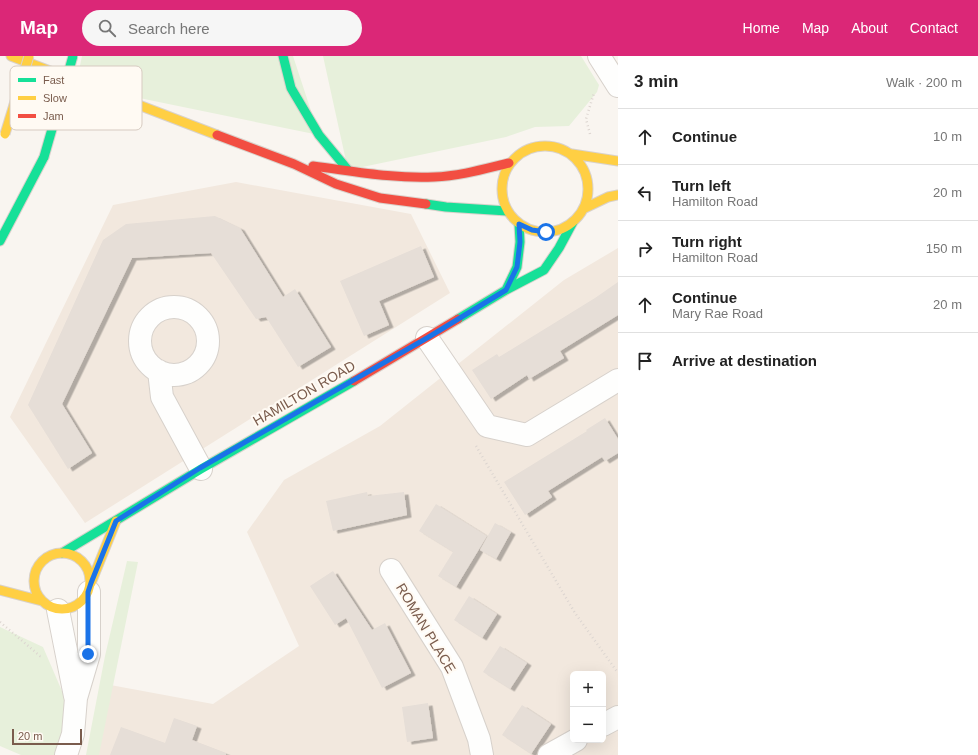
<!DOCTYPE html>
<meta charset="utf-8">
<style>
:root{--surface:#fff;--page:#f6f6f6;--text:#222;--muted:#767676;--line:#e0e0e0;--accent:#db2777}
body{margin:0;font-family:Arial,sans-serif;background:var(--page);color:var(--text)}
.controls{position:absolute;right:12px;bottom:12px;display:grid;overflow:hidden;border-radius:6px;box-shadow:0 4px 16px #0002}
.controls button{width:36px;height:36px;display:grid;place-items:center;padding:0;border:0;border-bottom:1px solid var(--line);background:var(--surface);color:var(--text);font:20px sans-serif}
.scale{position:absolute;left:12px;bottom:10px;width:70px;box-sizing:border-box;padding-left:4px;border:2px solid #7a5c4d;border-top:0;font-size:11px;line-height:14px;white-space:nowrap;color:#7a5c4d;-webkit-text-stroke:3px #fffaf3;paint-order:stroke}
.stop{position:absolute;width:12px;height:12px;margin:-9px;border:3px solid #1a73e8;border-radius:50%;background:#fff}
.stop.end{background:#1a73e8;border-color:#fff;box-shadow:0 1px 4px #0008}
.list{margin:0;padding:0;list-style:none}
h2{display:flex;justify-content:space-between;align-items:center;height:52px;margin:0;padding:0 16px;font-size:17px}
h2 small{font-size:13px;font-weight:400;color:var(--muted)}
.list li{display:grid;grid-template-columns:26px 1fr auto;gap:12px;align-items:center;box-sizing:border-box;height:56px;padding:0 16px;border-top:1px solid var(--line)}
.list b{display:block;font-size:15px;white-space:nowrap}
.list p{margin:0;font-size:13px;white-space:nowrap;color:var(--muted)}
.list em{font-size:13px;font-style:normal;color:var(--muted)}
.icon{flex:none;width:22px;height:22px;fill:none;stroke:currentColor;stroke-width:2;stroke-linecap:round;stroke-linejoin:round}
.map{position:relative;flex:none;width:618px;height:699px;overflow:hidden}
header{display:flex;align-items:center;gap:24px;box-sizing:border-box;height:56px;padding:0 20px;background:var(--accent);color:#fff}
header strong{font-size:19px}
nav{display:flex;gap:22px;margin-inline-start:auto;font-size:14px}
.search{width:280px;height:36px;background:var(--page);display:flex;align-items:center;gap:10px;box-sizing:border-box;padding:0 14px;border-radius:22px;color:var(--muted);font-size:15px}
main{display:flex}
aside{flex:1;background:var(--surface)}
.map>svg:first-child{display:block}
</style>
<header>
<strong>Map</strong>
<div class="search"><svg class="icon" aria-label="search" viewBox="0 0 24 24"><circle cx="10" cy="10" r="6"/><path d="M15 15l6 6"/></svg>Search here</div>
<nav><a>Home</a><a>Map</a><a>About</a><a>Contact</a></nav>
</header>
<main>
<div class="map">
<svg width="618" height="699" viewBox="0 0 618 699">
<defs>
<filter id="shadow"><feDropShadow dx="4.5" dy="2.5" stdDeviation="0" flood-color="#0004"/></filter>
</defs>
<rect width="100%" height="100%" fill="#f9f5f0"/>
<!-- residential -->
<path fill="#f2e8de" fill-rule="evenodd" d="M236,126L411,158L450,237L85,467L10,361L113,149Z
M618,192V699H87L105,628L213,648L299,590L247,476L284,424L380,370L564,224ZM573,618H603V684H573Z"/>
<!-- green -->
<path fill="#e7f0db" d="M82,0H293L319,79L76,29Z
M323,0H581L599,29L597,36L569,70L535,71L506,81L348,114Z
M127,505L138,506L99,699H86L105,600Z
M0,571L43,591L68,649L56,699H21L0,690Z"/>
<!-- building -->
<path fill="#e6ded7" filter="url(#shadow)" d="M215,160L240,172L283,241L295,233L331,291L298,311L266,261L256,263L211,197L132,202L62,348L92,397L68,413L28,349L103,184L126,168Z
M421,190L434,221L379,245L389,269L364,280L340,225Z
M618,226V259L560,295L564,302L529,323L527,319L491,343L472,314L497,298L499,301L595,242Z
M605,362L618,383V397L605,405L602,401L548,435L552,441L525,459L504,426L587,375L586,374Z
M367,436L368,440L404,436L407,459L333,475L326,445Z
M436,448L487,480L456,531L438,520L453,496L419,475Z
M495,467L511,476L496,503L480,494Z
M333,515L372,574L385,567L411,617L382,632L346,562L335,569L310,530Z
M469,540L497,558L482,582L454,564Z
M500,590L527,607L510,633L483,616Z
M428,647L433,682L407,686L402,651Z
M522,649L551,668L531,698L502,679Z
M174,662L197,670L192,684L226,697V699H110L121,671L165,687Z"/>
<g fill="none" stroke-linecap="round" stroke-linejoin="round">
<defs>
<path id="street" d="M599,0L618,30
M140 285a34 34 0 1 1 68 0a34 34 0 1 1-68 0Z
M427,282L487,370L527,379L618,324
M159,315L162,341L201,413
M391,514L452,611L479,683L482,699
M58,554L75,640
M603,669L618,661
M66,699L73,678L76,642L89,598V536
M549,699L576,684"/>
<path id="fast" d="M283,0L291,32L319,79L348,114
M426,148L446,151L507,155
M0,185L44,101
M506,234L517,211L520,186L519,168
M458,263L506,234L544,214L559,192L573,166
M62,497L201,413L354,325"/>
<path id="slow" d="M11,0L217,79
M502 133a43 43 0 1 1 86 0a43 43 0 1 1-86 0Z
M572,98L618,105
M583,153L608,141L618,139
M34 525a28 28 0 1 1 56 0a28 28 0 1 1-56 0Z
M91,527L116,465
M0,534L42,545"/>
<path id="jam" d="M217,79L294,108L336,128L380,142L426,148
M313,110C353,115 394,123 434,121C460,120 484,113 509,107
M354,325L458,263"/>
</defs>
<!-- street casing -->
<use href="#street" stroke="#d7d1cb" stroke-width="24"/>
<!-- fast casing -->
<use href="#fast" stroke="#d9d2cb" stroke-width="11"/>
<!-- slow casing -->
<use href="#slow" stroke="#d9d2cb" stroke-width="11"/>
<!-- jam casing -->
<use href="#jam" stroke="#d9d2cb" stroke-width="11"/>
<!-- path -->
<path stroke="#dcd5d0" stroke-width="2.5" stroke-dasharray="1 3" stroke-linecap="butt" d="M590,78L586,63L594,37
M476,390L575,557L618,617
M0,566L40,600H43"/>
<!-- street -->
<use href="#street" stroke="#fefefd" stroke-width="22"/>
<!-- fast -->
<use href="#fast" stroke="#16e098" stroke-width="9"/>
<!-- slow -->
<use href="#slow" stroke="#ffcf43" stroke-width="9"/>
<!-- jam -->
<use href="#jam" stroke="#f24e42" stroke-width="9"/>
<defs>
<path id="fast-bridge" d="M44,101L73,0"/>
<path id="slow-bridge" d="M5,78L29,0"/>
</defs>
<!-- fast-bridge casing -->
<use href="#fast-bridge" stroke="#dad1cc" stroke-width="11" stroke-linecap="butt"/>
<!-- slow-bridge casing -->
<use href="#slow-bridge" stroke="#dad1cc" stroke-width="11" stroke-linecap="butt"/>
<!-- fast-bridge -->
<use href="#fast-bridge" stroke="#16e098" stroke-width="9"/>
<!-- slow-bridge -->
<use href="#slow-bridge" stroke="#ffcf43" stroke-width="9"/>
</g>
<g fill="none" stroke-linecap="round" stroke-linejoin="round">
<!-- route -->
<path stroke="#1a73e8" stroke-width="5" d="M88,598V536L91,527L116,465L200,412L427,282L506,234L517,211L520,186L519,168L532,174L546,176"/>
</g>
<g text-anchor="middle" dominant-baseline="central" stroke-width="4" stroke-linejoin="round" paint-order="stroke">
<!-- street labels -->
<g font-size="14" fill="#7a5c4d" stroke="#fffaf3">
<text transform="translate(304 337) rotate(-30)">HAMILTON ROAD</text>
<text transform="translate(426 572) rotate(59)">ROMAN PLACE</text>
</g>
</g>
<!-- legend -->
<rect x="10" y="10" width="132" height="64" rx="6" fill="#fffaf3" stroke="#d7cbc1" stroke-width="1"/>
<rect x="18" y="22" width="18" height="4" fill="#16e098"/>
<rect x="18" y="40" width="18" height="4" fill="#ffcf43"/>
<rect x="18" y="58" width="18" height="4" fill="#f24e42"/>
<g font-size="11" fill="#7a5c4d">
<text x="43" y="28">Fast</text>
<text x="43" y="46">Slow</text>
<text x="43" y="64">Jam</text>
</g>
</svg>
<div class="controls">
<button>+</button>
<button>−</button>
</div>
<div class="scale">20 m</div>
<div class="stop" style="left:546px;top:176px"></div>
<div class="stop end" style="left:88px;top:598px"></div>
</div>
<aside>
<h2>3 min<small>Walk · 200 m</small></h2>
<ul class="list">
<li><svg class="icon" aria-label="ahead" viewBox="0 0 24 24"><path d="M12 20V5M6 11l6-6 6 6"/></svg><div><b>Continue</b></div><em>10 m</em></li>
<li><svg class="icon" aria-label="left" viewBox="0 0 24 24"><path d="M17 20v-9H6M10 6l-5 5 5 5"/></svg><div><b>Turn left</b><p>Hamilton Road</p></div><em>20 m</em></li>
<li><svg class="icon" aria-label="right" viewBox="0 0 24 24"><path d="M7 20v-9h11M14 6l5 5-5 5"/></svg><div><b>Turn right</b><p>Hamilton Road</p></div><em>150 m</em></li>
<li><svg class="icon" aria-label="ahead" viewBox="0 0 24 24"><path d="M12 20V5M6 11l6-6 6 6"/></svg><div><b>Continue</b><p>Mary Rae Road</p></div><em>20 m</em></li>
<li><svg class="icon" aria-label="arrive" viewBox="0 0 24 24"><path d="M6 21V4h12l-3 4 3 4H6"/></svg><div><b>Arrive at destination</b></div></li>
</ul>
</aside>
</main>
